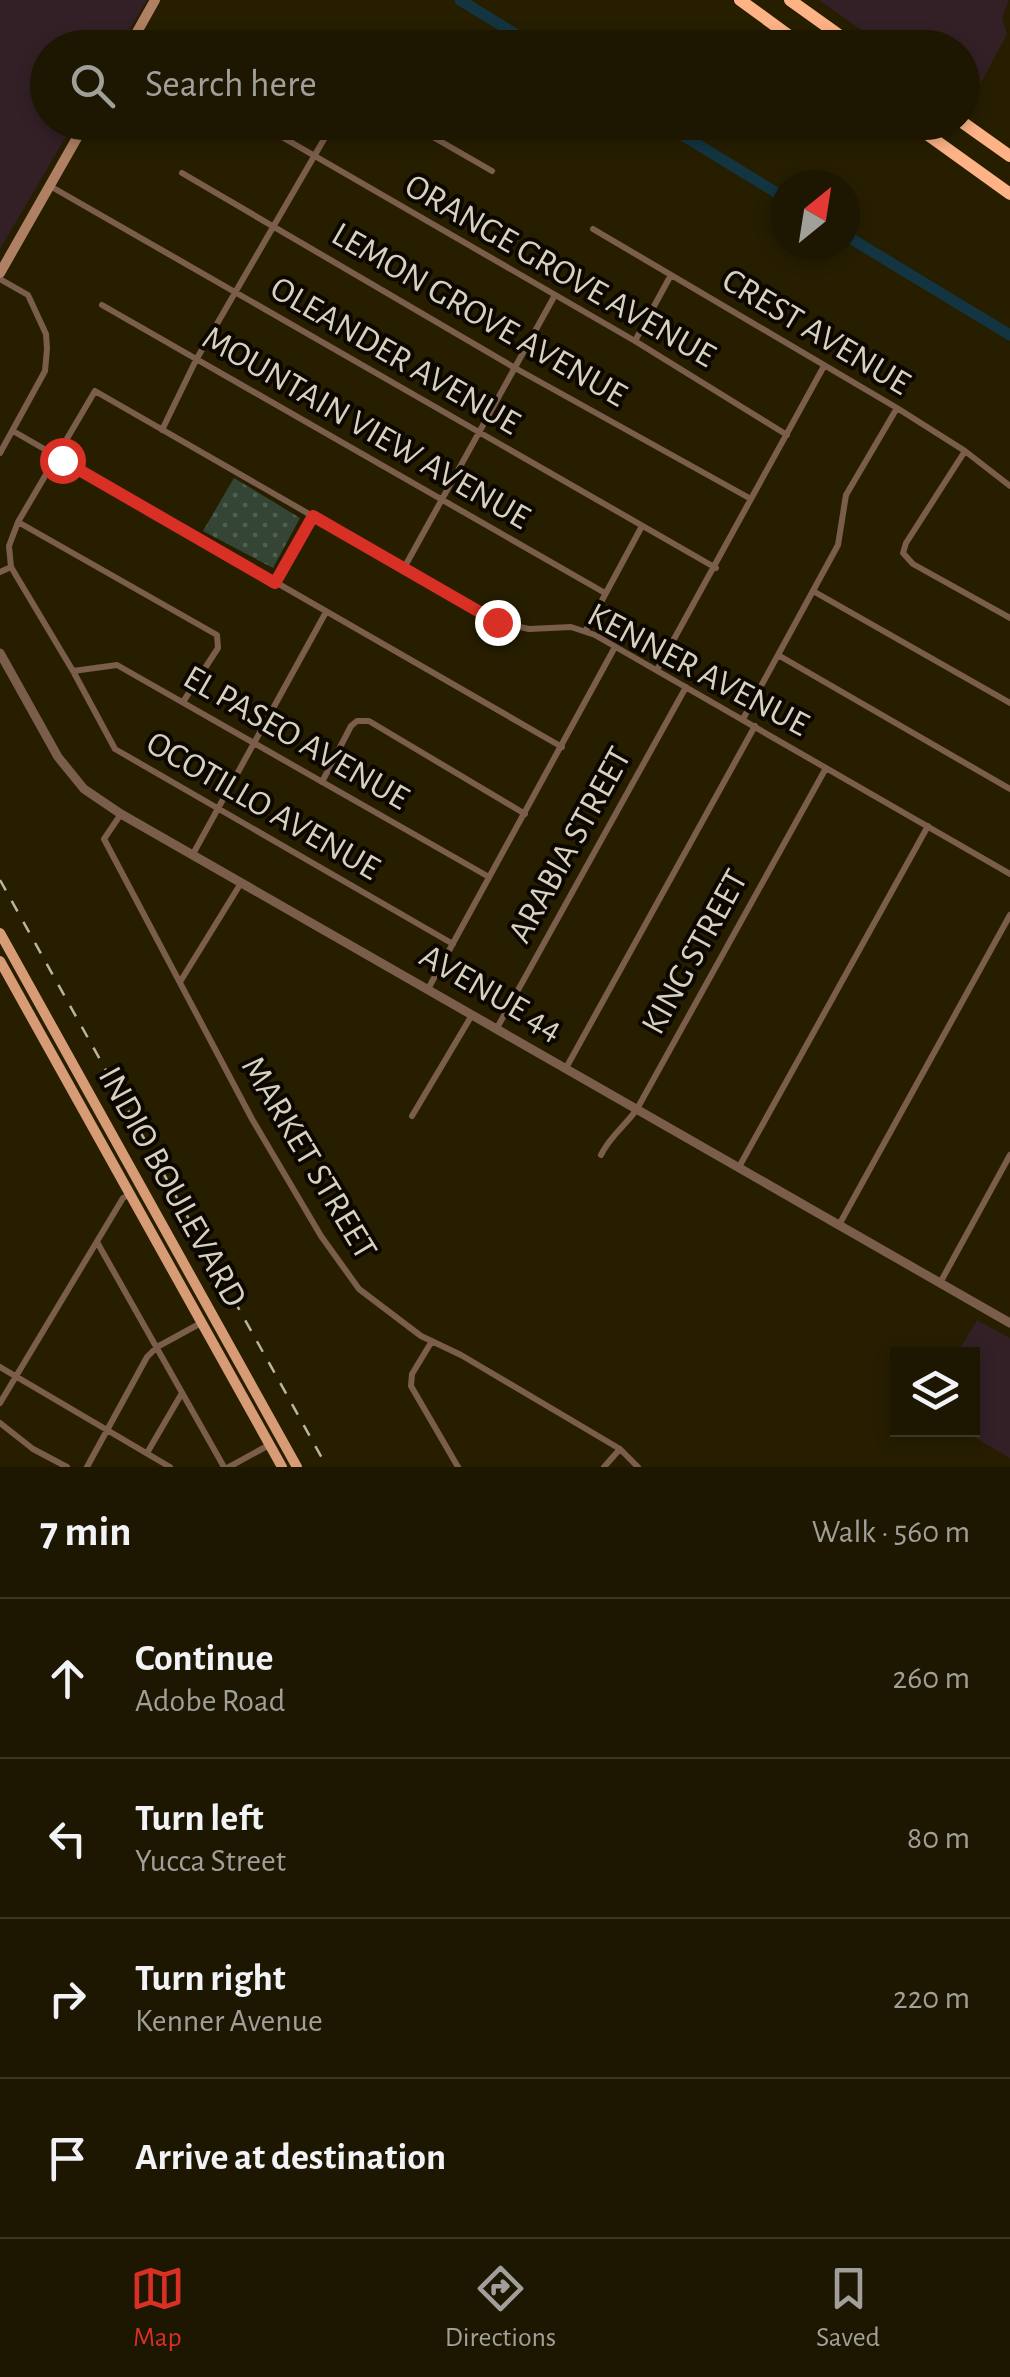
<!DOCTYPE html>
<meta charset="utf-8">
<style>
:root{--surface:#1d1600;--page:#2a230f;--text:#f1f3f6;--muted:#a09f99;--line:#3b3522;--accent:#d93025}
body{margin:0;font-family:"Alegreya Sans",sans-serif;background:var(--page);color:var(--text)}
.controls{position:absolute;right:30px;bottom:30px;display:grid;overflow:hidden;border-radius:0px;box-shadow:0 5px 15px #0003}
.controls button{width:90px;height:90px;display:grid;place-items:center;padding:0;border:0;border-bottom:2px solid var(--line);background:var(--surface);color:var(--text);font:50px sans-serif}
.compass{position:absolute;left:770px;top:170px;width:90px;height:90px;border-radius:50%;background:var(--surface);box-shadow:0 5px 15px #0003;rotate:30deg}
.stop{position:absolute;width:30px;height:30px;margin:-22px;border:8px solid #d93025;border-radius:50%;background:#fff}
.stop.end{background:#d93025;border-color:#fff;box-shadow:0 2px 10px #0008}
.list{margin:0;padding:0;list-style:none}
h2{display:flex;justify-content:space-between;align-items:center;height:130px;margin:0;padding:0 40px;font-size:42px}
h2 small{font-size:32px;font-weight:400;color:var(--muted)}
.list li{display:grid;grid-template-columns:65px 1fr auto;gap:30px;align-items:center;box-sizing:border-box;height:160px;padding:0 40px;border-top:2px solid var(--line)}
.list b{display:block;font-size:38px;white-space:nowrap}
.list p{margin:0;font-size:32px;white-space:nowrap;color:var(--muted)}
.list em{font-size:32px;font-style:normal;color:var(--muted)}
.icon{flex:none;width:55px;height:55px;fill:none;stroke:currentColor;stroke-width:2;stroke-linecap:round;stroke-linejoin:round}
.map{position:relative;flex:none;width:1010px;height:1467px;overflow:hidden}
.search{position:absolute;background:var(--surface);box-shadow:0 5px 15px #0003;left:30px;right:30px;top:30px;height:110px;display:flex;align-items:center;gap:25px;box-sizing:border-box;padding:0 35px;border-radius:55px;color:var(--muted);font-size:38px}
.sheet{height:770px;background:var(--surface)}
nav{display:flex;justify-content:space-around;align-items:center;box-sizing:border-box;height:140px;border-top:2px solid var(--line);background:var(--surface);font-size:28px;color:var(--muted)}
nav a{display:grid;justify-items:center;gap:5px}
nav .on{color:var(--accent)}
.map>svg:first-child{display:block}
</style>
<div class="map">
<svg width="1010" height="1467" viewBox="0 0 1010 1467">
<defs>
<pattern id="grass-dots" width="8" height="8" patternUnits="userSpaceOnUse" patternTransform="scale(2.5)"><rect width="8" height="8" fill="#344536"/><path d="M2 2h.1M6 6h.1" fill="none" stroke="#515f51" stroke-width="1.8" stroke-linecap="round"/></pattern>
</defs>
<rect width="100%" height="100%" fill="#271e00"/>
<!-- commercial -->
<path fill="#322026" d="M0,0H147L119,47L48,48V122L74,123L0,249Z
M819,0H1009L1002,18L1007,34L968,107L963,103L962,48L885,47Z
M977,1320L1010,1338V1458L962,1430H972V1354H957Z"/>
<!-- grass -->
<path fill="url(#grass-dots)" d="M234,478L300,518L273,568L203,531Z"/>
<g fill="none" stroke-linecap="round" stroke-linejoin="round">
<!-- river -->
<path stroke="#133541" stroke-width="11" d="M460,0L538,48
M661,122L785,198
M845,235L1010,335"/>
<!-- minor -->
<path stroke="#7a5d4b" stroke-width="6" d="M259,37L277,48
M256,122L635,341L787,435
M407,122L492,171
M182,173L515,368L751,499
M50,186L716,568
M593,229L897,408L965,451L1010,486
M0,279L28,295L46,334L47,349L45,371L0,453
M102,305L605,593
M635,341L671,275
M162,430L196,360L334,122
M13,431L562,747
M965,451L906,543L903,553L913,564L1010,618
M18,522L217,635L218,648L183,702
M404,568L555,295
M0,572L11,567
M275,583L313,516
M813,591L1010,703
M586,630L642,526
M778,655L1010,789
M657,670L824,366
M73,671L117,665L489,877
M743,719L838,545L846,495L897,408
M322,782L351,726L357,721H369L525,814
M121,814L104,839L252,1119L321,1236L359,1289L421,1336L461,1355L620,1449L638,1467
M193,854L326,612
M453,944L115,749L73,671L11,567L9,546L18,522L95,391L497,622L529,629L571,627L595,635L1010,874
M180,982L241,883
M428,989L615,647
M497,1028L686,687
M566,1068L755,726
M412,1116L472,1015
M601,1155C609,1137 626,1125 637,1109L826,768
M739,1167L928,826
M839,1225L1010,915
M97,1242L224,1467
M940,1283L1010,1155
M432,1341L412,1374L411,1386L458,1467
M0,1367L170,1467
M0,1403L123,1198L130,1194
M0,1423L33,1449L67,1467
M147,1453L182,1393
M87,1467L147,1357L157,1347L201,1323
M229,1467L269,1445
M604,1467L620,1449"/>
<!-- tertiary -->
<path stroke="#7a5d4b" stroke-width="9" d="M0,653L58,757L84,789L121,814L1010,1323"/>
<!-- secondary -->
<path stroke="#af8063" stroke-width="10" d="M128,48L155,0
M0,273L86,122"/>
<!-- primary -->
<path stroke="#d79b76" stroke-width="10" d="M0,933L297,1467
M0,961L282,1467"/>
<!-- motorway -->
<path stroke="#fdb386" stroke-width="12" d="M740,0L806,48
M790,0L857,48
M910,122L1010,194
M962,122L1010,156"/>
<!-- rail -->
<path stroke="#bab4a0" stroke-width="2.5" stroke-dasharray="12 12" stroke-linecap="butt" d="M0,880L327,1467"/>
</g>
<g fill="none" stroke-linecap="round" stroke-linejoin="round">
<!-- route -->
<path stroke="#d93025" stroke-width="12" d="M62,460L275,583L313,516L497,622"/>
</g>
<g text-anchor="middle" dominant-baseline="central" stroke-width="8" stroke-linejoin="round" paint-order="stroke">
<!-- street labels -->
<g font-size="35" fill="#d7d2c0" stroke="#0c0801">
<text transform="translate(560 271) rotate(30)">ORANGE GROVE AVENUE</text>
<text transform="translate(479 315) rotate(30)">LEMON GROVE AVENUE</text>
<text transform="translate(816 332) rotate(31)">CREST AVENUE</text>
<text transform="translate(395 356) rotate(30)">OLEANDER AVENUE</text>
<text transform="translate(366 428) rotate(30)">MOUNTAIN VIEW AVENUE</text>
<text transform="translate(698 670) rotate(28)">KENNER AVENUE</text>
<text transform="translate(296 738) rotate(30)">EL PASEO AVENUE</text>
<text transform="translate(263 806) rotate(30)">OCOTILLO AVENUE</text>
<text transform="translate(570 845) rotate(-61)">ARABIA STREET</text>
<text transform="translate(695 952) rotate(-61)">KING STREET</text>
<text transform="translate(491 993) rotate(30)">AVENUE 44</text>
<text transform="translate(309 1158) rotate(59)">MARKET STREET</text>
<text transform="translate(172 1187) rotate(61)">INDIO BOULEVARD</text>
</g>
</g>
</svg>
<div class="controls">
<button><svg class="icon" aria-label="layers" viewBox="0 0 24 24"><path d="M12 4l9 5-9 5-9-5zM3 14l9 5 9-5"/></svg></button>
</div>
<svg class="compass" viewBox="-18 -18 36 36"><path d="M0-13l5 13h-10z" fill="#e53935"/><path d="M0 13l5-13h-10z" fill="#a09f99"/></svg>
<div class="stop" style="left:62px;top:460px"></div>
<div class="stop end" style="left:497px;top:622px"></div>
<div class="search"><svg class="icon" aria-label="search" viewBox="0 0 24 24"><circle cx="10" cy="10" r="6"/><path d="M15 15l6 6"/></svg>Search here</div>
</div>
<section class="sheet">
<h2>7 min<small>Walk · 560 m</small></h2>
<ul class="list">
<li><svg class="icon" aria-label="ahead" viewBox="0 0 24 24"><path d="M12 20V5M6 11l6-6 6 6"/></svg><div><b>Continue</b><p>Adobe Road</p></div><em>260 m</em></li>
<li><svg class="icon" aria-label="left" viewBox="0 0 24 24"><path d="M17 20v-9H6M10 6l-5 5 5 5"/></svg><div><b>Turn left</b><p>Yucca Street</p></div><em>80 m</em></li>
<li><svg class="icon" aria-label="right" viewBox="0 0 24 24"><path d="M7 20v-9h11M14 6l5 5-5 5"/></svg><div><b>Turn right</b><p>Kenner Avenue</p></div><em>220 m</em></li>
<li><svg class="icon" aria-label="arrive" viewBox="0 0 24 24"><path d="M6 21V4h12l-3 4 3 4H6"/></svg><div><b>Arrive at destination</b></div></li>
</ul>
</section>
<nav>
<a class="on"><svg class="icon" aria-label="map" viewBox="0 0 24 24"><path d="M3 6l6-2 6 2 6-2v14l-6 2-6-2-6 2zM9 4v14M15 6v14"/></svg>Map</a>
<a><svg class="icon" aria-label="directions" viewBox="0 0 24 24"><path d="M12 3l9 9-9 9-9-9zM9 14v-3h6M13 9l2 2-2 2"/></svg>Directions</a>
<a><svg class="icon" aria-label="saved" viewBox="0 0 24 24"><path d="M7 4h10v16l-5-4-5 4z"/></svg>Saved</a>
</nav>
